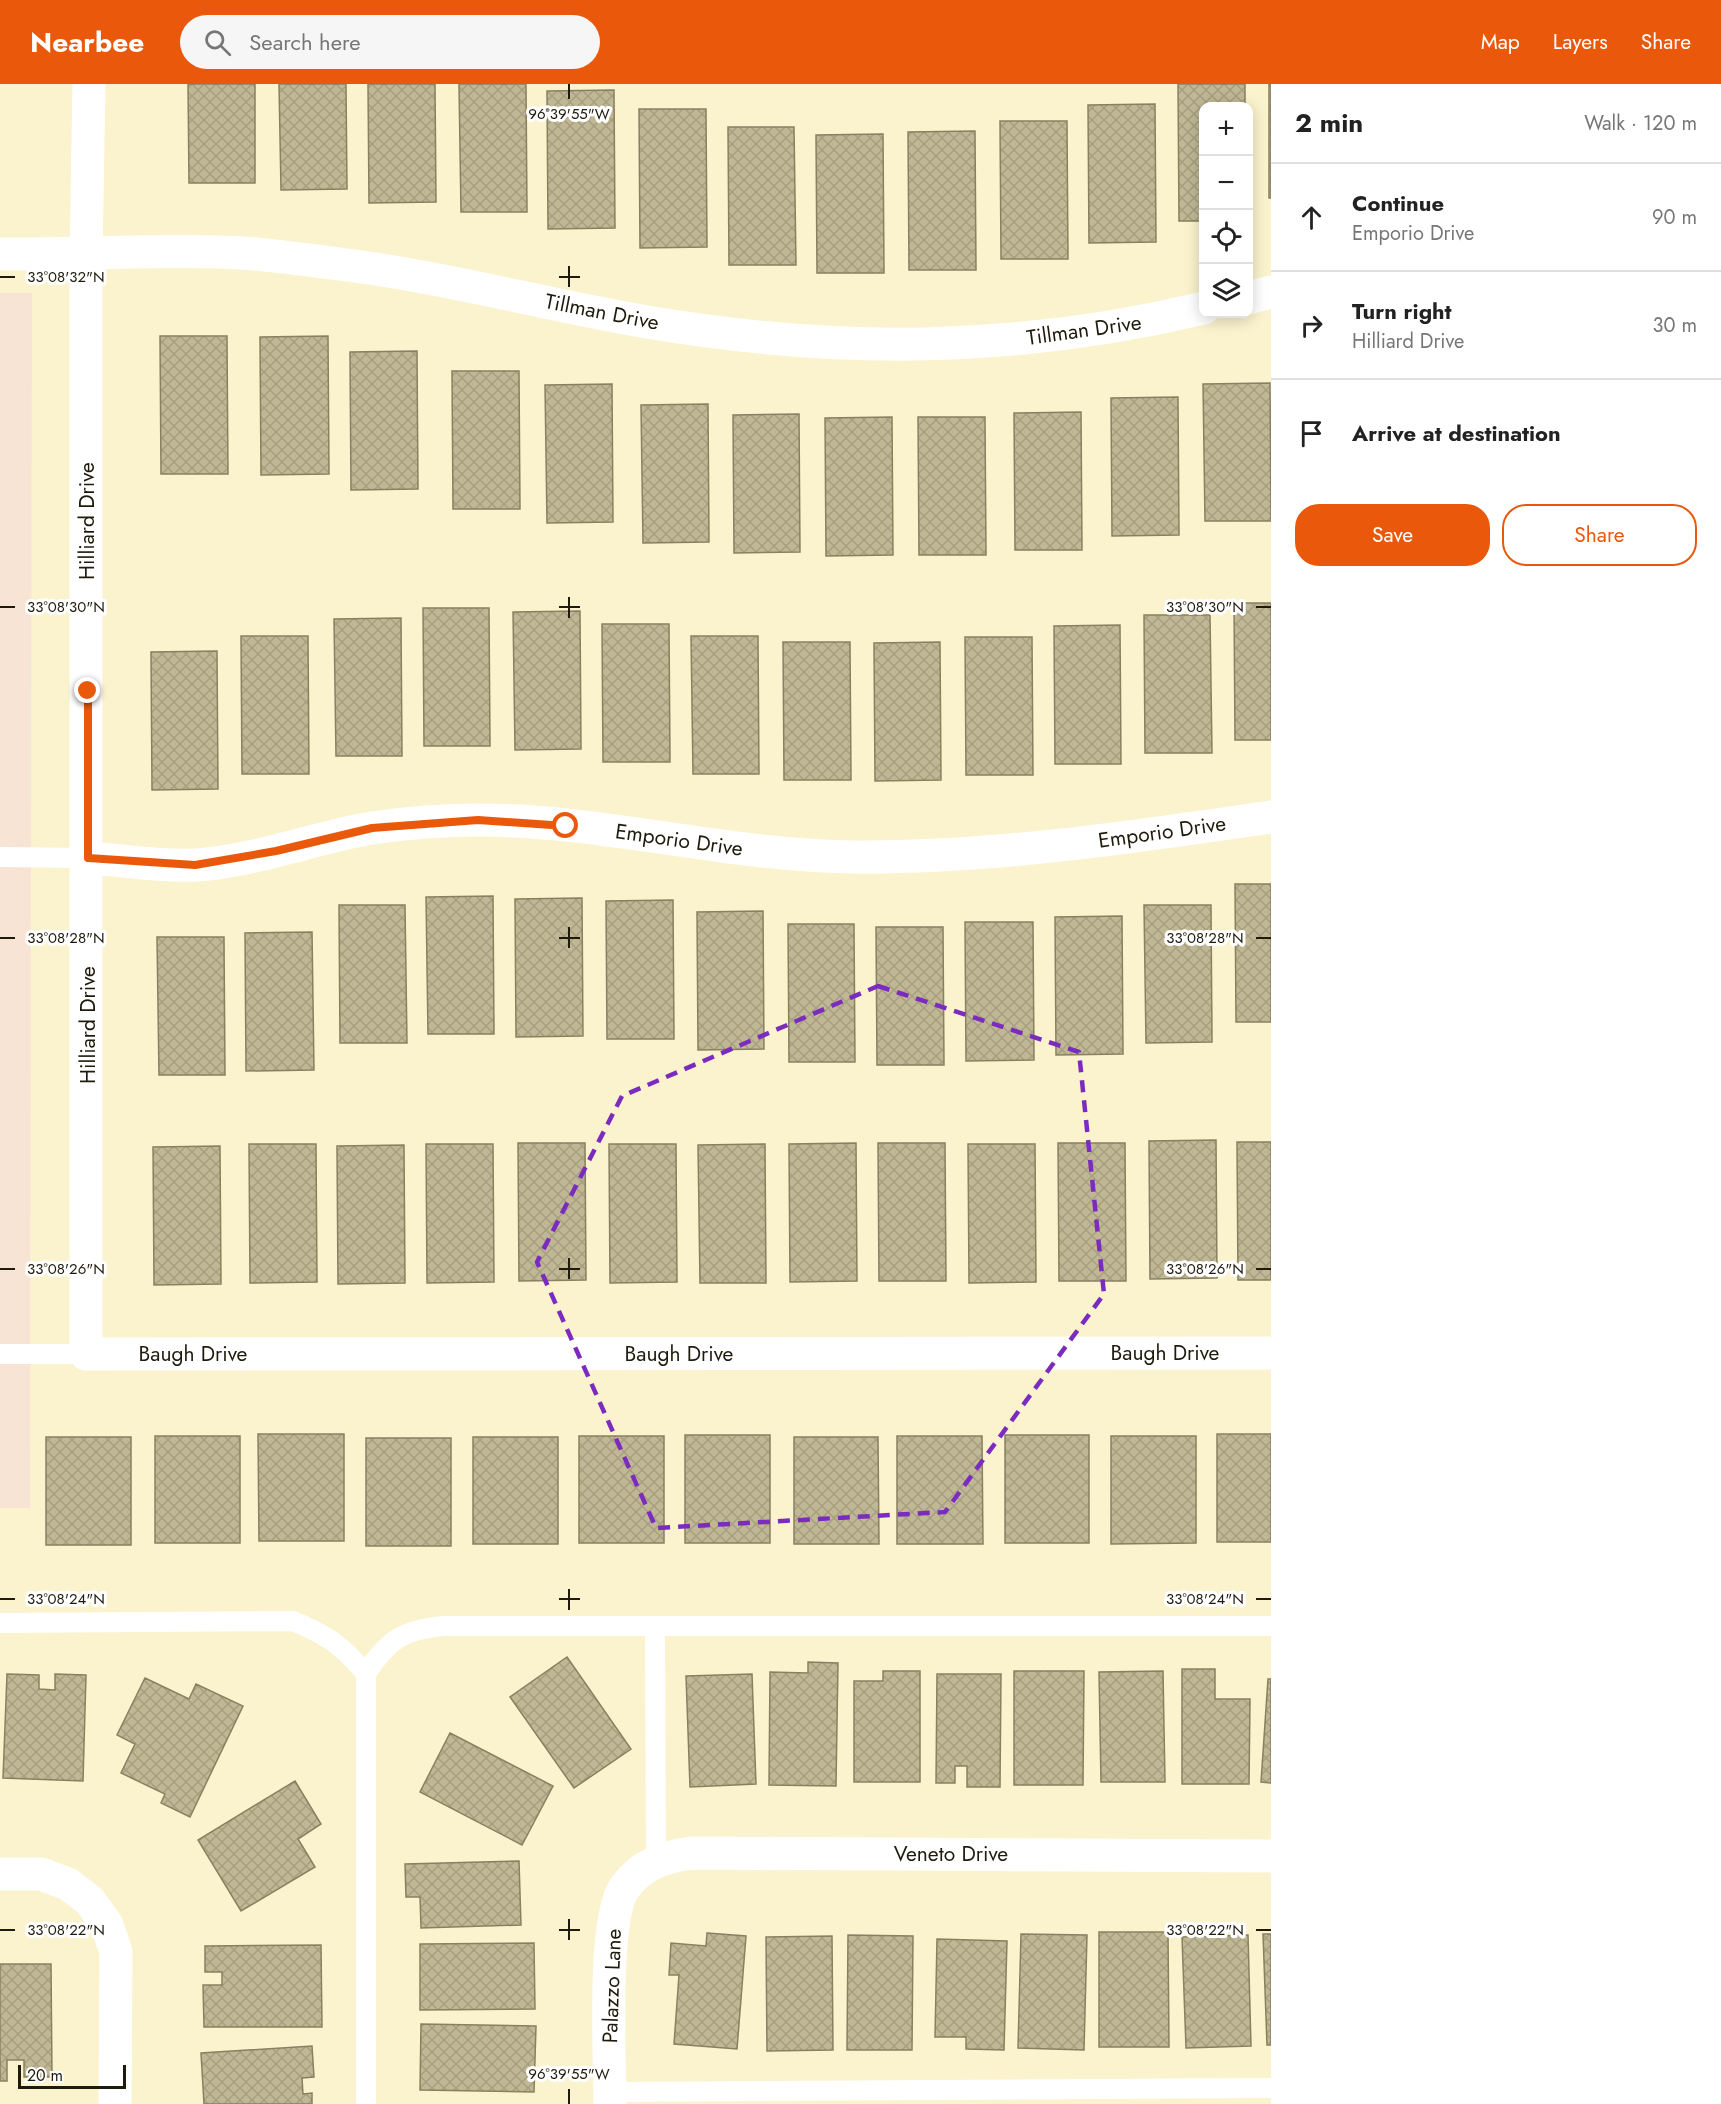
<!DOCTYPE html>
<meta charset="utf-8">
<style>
:root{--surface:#fff;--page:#f6f6f6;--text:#222;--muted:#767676;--line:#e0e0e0;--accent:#ea580c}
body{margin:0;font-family:Jost,sans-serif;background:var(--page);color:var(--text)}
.controls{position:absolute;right:18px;top:18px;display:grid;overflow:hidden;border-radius:12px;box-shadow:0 3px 15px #0003}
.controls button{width:54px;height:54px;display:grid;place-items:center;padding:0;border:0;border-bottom:2px solid var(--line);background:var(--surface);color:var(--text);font:30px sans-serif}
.scale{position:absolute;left:18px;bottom:15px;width:108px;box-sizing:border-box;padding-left:6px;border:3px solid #1e1b0d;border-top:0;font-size:16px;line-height:21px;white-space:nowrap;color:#1e1b0d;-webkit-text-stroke:4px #fff;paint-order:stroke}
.stop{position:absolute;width:18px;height:18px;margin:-14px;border:4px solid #ea580c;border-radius:50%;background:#fff}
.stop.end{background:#ea580c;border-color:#fff;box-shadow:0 2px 6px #0008}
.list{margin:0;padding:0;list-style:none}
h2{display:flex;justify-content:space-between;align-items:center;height:78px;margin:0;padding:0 24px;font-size:26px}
h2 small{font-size:20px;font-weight:400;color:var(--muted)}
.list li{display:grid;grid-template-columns:39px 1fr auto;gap:18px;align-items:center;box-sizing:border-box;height:108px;padding:0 24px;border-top:2px solid var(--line)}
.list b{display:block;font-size:22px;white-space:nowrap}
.list p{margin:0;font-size:20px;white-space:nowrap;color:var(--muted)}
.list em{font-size:20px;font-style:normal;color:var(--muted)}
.actions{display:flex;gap:12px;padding:18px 24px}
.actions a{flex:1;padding:14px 0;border:2px solid var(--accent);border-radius:24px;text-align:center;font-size:21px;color:var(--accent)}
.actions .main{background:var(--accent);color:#fff}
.icon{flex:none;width:33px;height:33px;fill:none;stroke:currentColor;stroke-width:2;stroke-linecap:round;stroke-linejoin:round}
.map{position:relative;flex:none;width:1271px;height:2020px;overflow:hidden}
header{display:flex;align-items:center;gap:36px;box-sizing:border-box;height:84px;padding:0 30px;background:var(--accent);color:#fff}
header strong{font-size:28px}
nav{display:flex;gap:33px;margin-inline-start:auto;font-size:21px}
.search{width:420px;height:54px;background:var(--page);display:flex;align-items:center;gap:15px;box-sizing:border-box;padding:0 21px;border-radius:33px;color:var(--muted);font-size:22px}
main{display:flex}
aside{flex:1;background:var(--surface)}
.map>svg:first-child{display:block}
</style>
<header>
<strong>Nearbee</strong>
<div class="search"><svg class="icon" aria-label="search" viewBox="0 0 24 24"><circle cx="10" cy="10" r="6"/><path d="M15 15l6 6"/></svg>Search here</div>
<nav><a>Map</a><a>Layers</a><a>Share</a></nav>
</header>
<main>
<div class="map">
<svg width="1271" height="2020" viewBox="0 0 1271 2020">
<defs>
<pattern id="building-cross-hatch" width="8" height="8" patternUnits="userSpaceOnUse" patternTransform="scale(1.5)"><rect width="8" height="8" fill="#c0b895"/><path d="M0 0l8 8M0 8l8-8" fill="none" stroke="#a59e7f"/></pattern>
</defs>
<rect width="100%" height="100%" fill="#fbf3ce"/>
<!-- education -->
<path fill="#f8e4d4" d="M0,209H32L30,1424H0Z"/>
<!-- building -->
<path fill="url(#building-cross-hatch)" stroke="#88805f" stroke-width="1.5" d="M188,0H255V99H189Z
M279,0H346L347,105L281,106Z
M368,0H435L436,118L369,119Z
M459,0H526L527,128H461Z
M1178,0H1245V22H1204V137H1179Z
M1269,0H1271V114H1269Z
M614,6L615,144L548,145L547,7Z
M1155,20L1156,158L1089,159L1088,21Z
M639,25H706L707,163L640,164Z
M1000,37H1067L1068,175H1001Z
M728,43H794L796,181H729Z
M975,47L976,186H909L908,48Z
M883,50L884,189H817L816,51Z
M160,252H227L228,390H161Z
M328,252L329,390L261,391L260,253Z
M417,267L418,405L351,406L350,268Z
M452,287H519L520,425H453Z
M1270,299L1271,437H1205L1203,300Z
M612,300L613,438L547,439L545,301Z
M1178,313L1179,451L1112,452L1111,314Z
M708,320L709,458L643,459L641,321Z
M1081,328L1082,466H1015L1014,329Z
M799,330L800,468L734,469L733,331Z
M892,333L893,471L826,472L825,334Z
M918,333H985L986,471H919Z
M1234,519H1271V656H1235Z
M423,524H489L490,662H424Z
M580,527L581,665L515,666L513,528Z
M1144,531H1210L1212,669H1145Z
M401,534L402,672H336L334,535Z
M602,540H669L670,678H603Z
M1120,541L1121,680H1055L1054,542Z
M241,552H308L309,690H242Z
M691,552H758L759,690H693Z
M965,553H1032L1033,691H966Z
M783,558H850L851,696H784Z
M940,558L941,696L875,697L874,559Z
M217,567L218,705L152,706L151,568Z
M1235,800H1271V938H1236Z
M493,812L494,950H428L426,813Z
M582,814L583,952L516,953L515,815Z
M673,816L674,955H607L606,817Z
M339,821H405L407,959H340Z
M1144,821H1211L1212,958L1146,959Z
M763,827L764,965L698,966L697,828Z
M1122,832L1123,970L1056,971L1055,833Z
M965,838H1033L1034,976L966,977Z
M788,840H854L855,978H789Z
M876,843H943L944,981H877Z
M312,848L314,986L246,987L245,849Z
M157,853H224L225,991H159Z
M1216,1056L1217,1194L1150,1195L1149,1057Z
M1237,1058H1271V1196H1238Z
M518,1059H585L586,1196L519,1197Z
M856,1059L857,1197L790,1198L789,1060Z
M878,1059H945L946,1197H879Z
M1058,1059H1125L1126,1197H1059Z
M249,1060H316L317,1198L250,1199Z
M426,1060H493L494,1198L427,1199Z
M609,1060H676L677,1198L610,1199Z
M765,1060L766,1199H700L698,1061Z
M968,1060H1035L1036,1198L969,1199Z
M404,1061L405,1199L338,1200L337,1062Z
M220,1062L221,1200L154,1201L153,1063Z
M258,1350H344V1457H259Z
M1217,1350H1271V1458H1217Z
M685,1351H770V1459H685Z
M1005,1351H1089V1459H1005Z
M155,1352H240V1459H155Z
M579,1352H664V1459H579Z
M897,1352H982L983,1460H897Z
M1111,1352H1196V1459L1111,1460Z
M46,1353H131V1461H46Z
M473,1353H558V1460H473Z
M794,1353H878L879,1460H794Z
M366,1354H451V1462H366Z
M567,1573L631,1665L574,1704L510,1613Z
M808,1578L838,1579L836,1702L769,1701L770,1588L808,1589Z
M1182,1585H1215V1615H1250L1249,1700H1182Z
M883,1587H920V1698H854V1597H883Z
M1014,1587H1084L1083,1701H1014Z
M1163,1587L1165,1698H1101L1099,1588Z
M7,1590L39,1591V1605L55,1606V1590L86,1591L83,1697L3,1694Z
M752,1590L756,1700L690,1703L686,1592Z
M937,1590H1001L1000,1703H967V1682H955V1699H936Z
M145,1594L189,1615L196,1600L243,1622L190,1733L161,1719L165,1710L121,1689L135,1660L117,1651Z
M1268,1595H1271V1699L1261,1698Z
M450,1649L553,1702L522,1761L420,1708Z
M295,1697L321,1740L298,1755L315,1783L241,1827L198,1756Z
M519,1777L521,1841L421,1844L420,1813H406L405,1780Z
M1099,1848H1168L1169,1963H1099Z
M707,1849L746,1852L737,1965L674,1960L679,1891H669L671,1859L706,1862Z
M1021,1850L1087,1851L1084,1966L1018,1964Z
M1263,1850H1271V1961H1267Z
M848,1851L913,1852L912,1966H847Z
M1248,1851L1251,1962L1186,1964L1182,1853Z
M832,1852L833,1966L767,1967L766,1853Z
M937,1855L1007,1857L1004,1966L966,1965V1953H935Z
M534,1859L535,1925L420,1926V1860Z
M321,1861L322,1943H204L203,1901H222V1888H205V1862Z
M0,1880H51L52,1993H24V1976H7V1997H0Z
M421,1940L536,1942L534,2008L420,2006Z
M312,1962L314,1993L302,1994L303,2010L312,2009V2020H204L201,1969Z"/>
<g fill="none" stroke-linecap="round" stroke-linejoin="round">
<!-- service -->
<path stroke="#fff" stroke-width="20" d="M0,773L88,774
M0,1270H86
M0,1539L293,1537C327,1551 343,1562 366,1590
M655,1542L656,1776
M610,2008L1271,2004
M366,2020V1590C387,1556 404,1545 445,1542H1271"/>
<!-- minor -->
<path stroke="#fff" stroke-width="33" d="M89,0L86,171V1270L1271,1269
M0,170C85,171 172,164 256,170C286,173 317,177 347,181C448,194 547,221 647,238C837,270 1015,269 1204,224
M1248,214L1271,208
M88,774C123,776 161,783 196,781C256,777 313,754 372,744C406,739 445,736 479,736C605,736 728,772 854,773C994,774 1133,753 1271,733
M0,1790H41L68,1800L90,1817L107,1841L116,1868L115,2020
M610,2020C610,1976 602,1834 625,1803C642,1780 664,1773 691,1769L1271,1772"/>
</g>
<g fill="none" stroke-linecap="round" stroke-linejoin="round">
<!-- route -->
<path stroke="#ea580c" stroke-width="8" d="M88,607V774L195,781L276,767L372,744L478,736L566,742"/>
</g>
<!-- marked area -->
<path fill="none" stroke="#7b2cbf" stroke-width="4.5" stroke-dasharray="12 8" stroke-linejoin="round" d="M878,902L1079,968L1104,1210L945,1428L656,1444L537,1178L622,1012Z"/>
<!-- ticks -->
<path fill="none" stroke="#1e1b0d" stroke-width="2" d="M569,0V15M569,182V203M0,193H15M559,193H580M569,513V534M0,523H15M559,523H580M1256,523H1271M569,843V864M0,854H15M559,854H580M1256,854H1271M569,1174V1195M0,1185H15M559,1185H580M1256,1185H1271M569,1505V1526M0,1515H15M559,1515H580M1256,1515H1271M569,1835V1856M0,1846H15M559,1846H580M1256,1846H1271M569,2005V2020"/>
<g text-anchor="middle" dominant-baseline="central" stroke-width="6" stroke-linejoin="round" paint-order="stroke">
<!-- street labels -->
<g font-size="21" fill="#1e1b0d" stroke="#fff">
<text transform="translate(602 228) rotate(11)">Tillman Drive</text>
<text transform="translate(1084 246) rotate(-8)">Tillman Drive</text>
<text transform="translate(87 437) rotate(-90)">Hilliard Drive</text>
<text transform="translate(1162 748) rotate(-8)">Emporio Drive</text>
<text transform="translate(679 756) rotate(8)">Emporio Drive</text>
<text transform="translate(88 941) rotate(-90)">Hilliard Drive</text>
<text x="1165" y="1269">Baugh Drive</text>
<text x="193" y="1270">Baugh Drive</text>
<text x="679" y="1270">Baugh Drive</text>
<text x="951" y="1770">Veneto Drive</text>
<text transform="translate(612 1902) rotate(-88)">Palazzo Lane</text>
</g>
</g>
<g font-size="15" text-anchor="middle" fill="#1e1b0d" stroke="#fff" stroke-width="6" stroke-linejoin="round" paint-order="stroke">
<text x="569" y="35">96°39'55"W</text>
<text x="66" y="198">33°08'32"N</text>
<text x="66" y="528">33°08'30"N</text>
<text x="1205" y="528">33°08'30"N</text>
<text x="66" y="859">33°08'28"N</text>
<text x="1205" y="859">33°08'28"N</text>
<text x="66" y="1190">33°08'26"N</text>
<text x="1205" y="1190">33°08'26"N</text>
<text x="66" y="1520">33°08'24"N</text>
<text x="1205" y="1520">33°08'24"N</text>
<text x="66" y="1851">33°08'22"N</text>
<text x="1205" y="1851">33°08'22"N</text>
<text x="569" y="1995">96°39'55"W</text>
</g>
</svg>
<div class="controls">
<button>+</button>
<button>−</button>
<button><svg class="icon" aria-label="locate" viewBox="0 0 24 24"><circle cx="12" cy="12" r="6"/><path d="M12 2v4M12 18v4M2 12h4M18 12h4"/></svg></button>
<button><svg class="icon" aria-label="layers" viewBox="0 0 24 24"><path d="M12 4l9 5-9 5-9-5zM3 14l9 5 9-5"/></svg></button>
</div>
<div class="scale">20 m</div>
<div class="stop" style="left:566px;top:742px"></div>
<div class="stop end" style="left:88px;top:607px"></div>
</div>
<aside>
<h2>2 min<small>Walk · 120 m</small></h2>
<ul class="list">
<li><svg class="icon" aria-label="ahead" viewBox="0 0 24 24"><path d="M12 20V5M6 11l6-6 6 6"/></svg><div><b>Continue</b><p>Emporio Drive</p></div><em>90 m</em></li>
<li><svg class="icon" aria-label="right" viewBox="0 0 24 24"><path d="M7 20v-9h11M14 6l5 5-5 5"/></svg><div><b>Turn right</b><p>Hilliard Drive</p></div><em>30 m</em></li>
<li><svg class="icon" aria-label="arrive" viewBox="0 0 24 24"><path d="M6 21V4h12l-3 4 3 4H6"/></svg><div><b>Arrive at destination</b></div></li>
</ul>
<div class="actions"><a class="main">Save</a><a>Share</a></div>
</aside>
</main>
